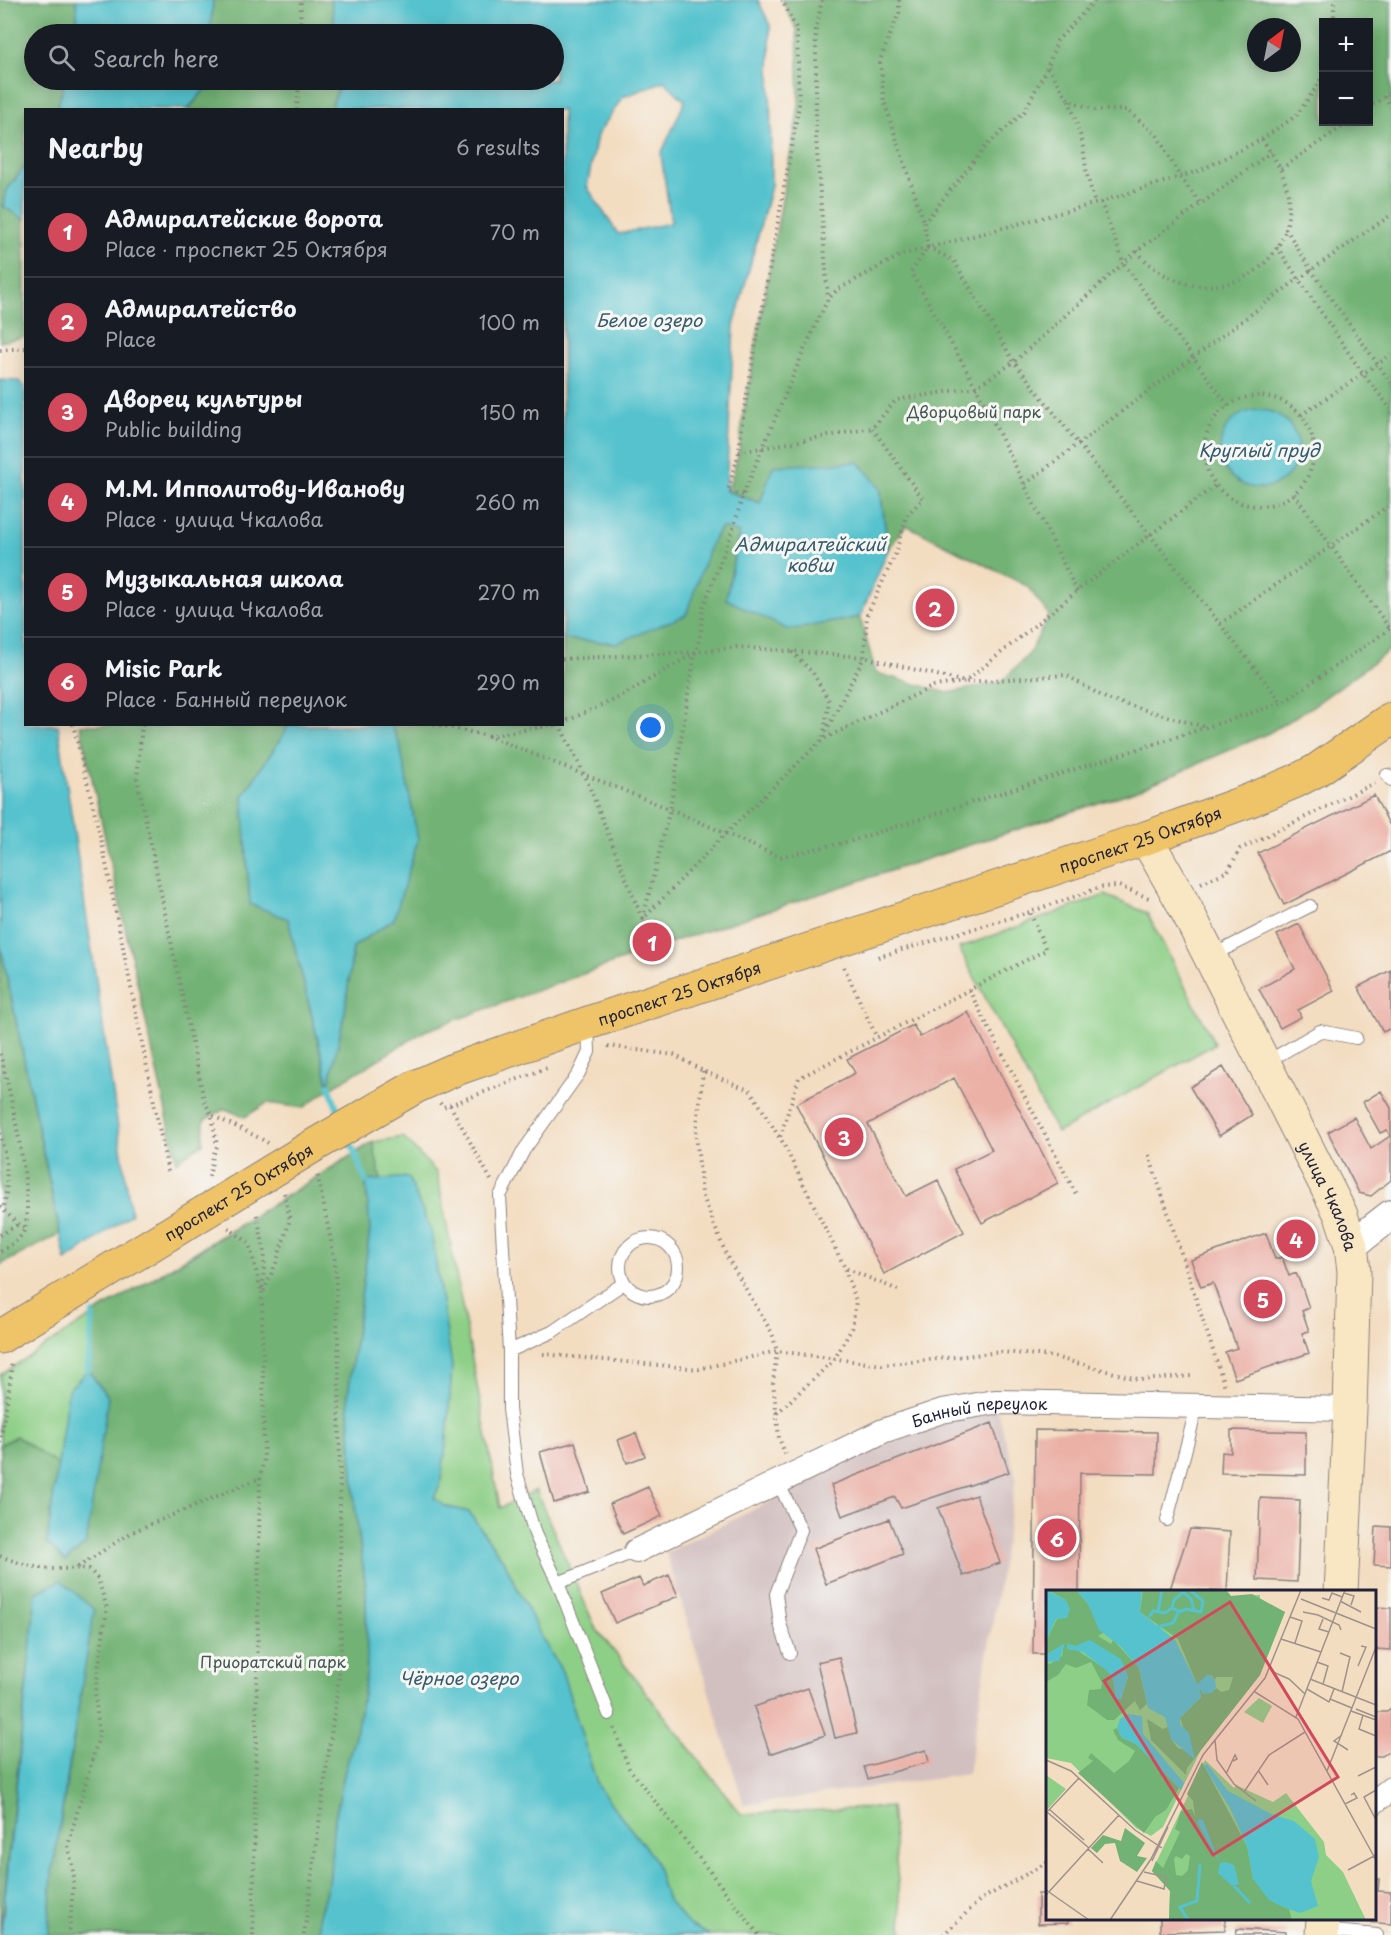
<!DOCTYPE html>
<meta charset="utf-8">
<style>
:root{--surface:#171b24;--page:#20242c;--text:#f1f3f6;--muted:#9ea1a6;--line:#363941;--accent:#d1495b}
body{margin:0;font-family:"Playpen Sans",sans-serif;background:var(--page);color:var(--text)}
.controls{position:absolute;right:18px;top:18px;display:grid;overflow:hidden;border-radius:0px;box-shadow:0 3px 15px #0003}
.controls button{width:54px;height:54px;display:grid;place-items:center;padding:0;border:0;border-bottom:2px solid var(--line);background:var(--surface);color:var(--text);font:30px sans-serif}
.compass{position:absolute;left:1247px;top:18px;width:54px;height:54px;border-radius:50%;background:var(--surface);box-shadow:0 3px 15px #0003;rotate:32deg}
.you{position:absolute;left:651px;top:728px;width:21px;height:21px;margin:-15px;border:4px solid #fff;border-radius:50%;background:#1a73e8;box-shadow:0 0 0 9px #1a73e833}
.badge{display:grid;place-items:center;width:39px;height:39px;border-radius:50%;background:var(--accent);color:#fff;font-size:20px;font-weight:700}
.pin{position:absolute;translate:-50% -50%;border:3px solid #fff;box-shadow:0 2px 6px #0006}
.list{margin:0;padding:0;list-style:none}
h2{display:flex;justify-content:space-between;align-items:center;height:78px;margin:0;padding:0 24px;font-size:26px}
h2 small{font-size:20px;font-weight:400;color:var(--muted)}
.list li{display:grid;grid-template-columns:39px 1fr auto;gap:18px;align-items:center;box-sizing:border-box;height:90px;padding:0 24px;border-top:2px solid var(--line)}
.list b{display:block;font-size:22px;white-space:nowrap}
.list p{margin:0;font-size:20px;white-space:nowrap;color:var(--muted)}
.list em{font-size:20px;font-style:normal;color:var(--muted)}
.icon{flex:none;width:33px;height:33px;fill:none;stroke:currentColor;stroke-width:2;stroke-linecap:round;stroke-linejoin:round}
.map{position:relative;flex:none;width:1391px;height:1935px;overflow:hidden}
.search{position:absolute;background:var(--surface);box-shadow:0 3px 15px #0003;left:24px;top:24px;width:540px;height:66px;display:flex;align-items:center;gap:15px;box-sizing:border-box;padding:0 21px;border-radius:33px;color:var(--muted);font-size:22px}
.panel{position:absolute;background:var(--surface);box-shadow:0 3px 15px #0003;left:24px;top:108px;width:540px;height:618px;border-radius:0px}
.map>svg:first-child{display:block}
</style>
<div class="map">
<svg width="1391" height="1935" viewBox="0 0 1391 1935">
<rect width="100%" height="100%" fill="#f6f6f2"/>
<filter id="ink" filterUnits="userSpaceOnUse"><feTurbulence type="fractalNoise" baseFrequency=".0167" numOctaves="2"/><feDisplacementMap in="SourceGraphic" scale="12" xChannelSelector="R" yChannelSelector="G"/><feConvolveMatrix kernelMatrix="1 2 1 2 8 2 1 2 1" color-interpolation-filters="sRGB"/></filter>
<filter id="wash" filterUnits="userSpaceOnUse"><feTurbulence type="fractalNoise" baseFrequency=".008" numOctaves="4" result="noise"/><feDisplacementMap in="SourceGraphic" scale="24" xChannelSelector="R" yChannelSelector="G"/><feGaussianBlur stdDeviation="1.35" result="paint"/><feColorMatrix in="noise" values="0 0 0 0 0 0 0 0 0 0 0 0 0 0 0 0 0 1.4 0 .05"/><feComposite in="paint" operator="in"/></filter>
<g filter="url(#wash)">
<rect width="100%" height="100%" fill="#f3ddc1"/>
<!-- industrial -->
<path fill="#d2bfc0" d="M995,1402L1016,1477L968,1774L744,1805L666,1553L880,1447Z"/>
<!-- green -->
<path fill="#8ecf87" stroke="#587861" stroke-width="1.5" d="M1105,895L1147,913L1215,1044L1057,1133L959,948Z
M403,1137L437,1173L500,1508L536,1490L595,1627L741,1814L891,1807L903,1935H0V1375C123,1295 248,1220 373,1142Z"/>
<!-- forest -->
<path fill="#72b274" stroke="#4a6a58" stroke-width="1.5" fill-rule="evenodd" d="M0,0H76L78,34H34V80H65L57,109L26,110L25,166L7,190L4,206L25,220V337L0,342Z
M213,0H331L336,34H210Z
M782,0H1391V649L1316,704L1269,733L1135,791L672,942L425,1031L329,1089L303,1108L267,1103L245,1117L225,1109L204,1120L203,1144L182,1157L177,1162L80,725H288L285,732L243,796L250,903L288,918L328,1083L345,1011L353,947L394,919L400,745L391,725L562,724L563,639L617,643L711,543L721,527L739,532L788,630L860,617L876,673L948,693L1001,682L1029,654L1049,615L1027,586L906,525L888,550L880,488L760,503L728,491L739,452L743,416L799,105L797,30ZM1324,22H1368V122H1324ZM1256,27H1292V63H1256ZM1272,412C1309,433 1305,474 1266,487L1221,451L1222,438L1228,427Z
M207,80H341L331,109L188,110L206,88Z
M0,943L60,1234L0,1265Z
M373,1142L381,1180L366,1182L370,1230L348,1396L355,1505L366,1588L367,1671L357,1729L344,1775L333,1829L330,1877L319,1916L320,1935H48L52,1873L76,1726L36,1593L0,1935V1445L16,1436L58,1465L47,1542L65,1561L108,1398L88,1370L93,1314L178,1264Z"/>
<!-- water -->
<path fill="#55c2cd" stroke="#3c7284" stroke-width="1.5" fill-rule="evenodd" d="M76,0H213L210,34H78Z
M331,0H758L770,25L771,186L734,326L726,491L760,503L773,466L859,462L880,488L888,550L860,617L788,630L726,599L739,533L721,527L711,543L686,615L617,643L563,639L562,110L331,109L341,80H554V34H336ZM664,81L685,101L661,154L671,223L618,234L587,187L597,135L623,97Z
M65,80H207L206,88L188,109H57Z
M25,166V220L4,207L7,190Z
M0,380L19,381L25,387L26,724L58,725L131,1214L66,1261L0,943Z
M1220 449a39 39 0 1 1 78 0a39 39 0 1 1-78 0Z
M288,725H391L400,745L418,840L394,919L353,947L345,1011L329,1085L288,919L250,904L243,796L285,732Z
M408,1177L431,1231L452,1366L447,1440L440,1486L434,1498L445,1506L469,1512L505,1563L543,1640L562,1671L598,1787L655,1860L666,1898L689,1925L710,1935H320L319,1916L330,1877L333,1829L344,1775L357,1729L367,1671L366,1588L355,1505L348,1396L370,1230L366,1181Z
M88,1370L108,1398L86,1544L65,1561L47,1543L68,1390Z
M61,1580L94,1610L52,1873L48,1935H1L36,1593Z"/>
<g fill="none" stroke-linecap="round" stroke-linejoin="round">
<!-- stream -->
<path stroke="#55c2cd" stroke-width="6" d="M329,1085L341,1119
M348,1136L366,1181
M88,1370L93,1314"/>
</g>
<g id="blocks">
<!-- building -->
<path fill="#ebb0a6" d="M1374,795L1391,828V851L1284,905L1258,853Z
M1299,924L1334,991L1298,1010L1301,1017L1280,1028L1259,989L1295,969L1277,935Z
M1391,970V1028L1383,1032L1358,987Z
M968,1012L1058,1183L982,1223L954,1169L992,1150L954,1078L868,1124L906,1196L938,1180L964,1232L884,1274L796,1104L855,1073L847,1059L913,1025L920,1037Z
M1223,1067L1252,1115L1219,1136L1190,1087Z
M1381,1091L1391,1108V1180L1371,1196L1359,1193L1328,1132L1354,1117L1371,1149L1390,1136L1387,1130L1380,1133L1363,1102Z
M1266,1233L1275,1259L1282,1257L1289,1276L1296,1273L1303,1290L1309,1308L1302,1311L1309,1331L1302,1333L1309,1353L1235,1379L1225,1352L1237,1348L1213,1283L1201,1287L1191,1260Z
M992,1423L1009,1472L901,1508L895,1497L842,1516L831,1485Z
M1035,1430L1157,1432L1156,1474L1080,1473L1079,1592H1048V1654H1033Z
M1231,1430L1306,1432V1475L1221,1473L1222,1452L1231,1453Z
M636,1433L645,1456L627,1463L618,1440Z
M575,1442L590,1492L554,1503L540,1452Z
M648,1487L662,1516L623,1534L610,1504Z
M976,1495L1000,1563L963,1576L938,1508Z
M1260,1498L1300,1500L1297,1582L1257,1580Z
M889,1519L903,1554L826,1584L813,1549Z
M1376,1526L1391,1527V1566L1374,1565Z
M1190,1529L1230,1532L1227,1592L1170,1589Z
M669,1575L678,1596L615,1623L602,1594L639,1578L643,1586Z
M1374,1607L1391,1608V1650L1374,1649Z
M839,1657L857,1733L835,1738L817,1662Z
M808,1688L825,1735L770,1754L754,1707Z
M1391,1709V1750L1382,1756H1374V1712H1387Z
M926,1750L929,1762L868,1779L864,1767Z
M1374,1879H1379L1378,1891L1391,1892V1924L1350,1921V1918H1374Z
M1038,1894H1048V1918H1068V1923L1038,1924Z
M1160,1918H1225V1930L1160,1932Z
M1237,1929L1286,1932V1935H1236Z"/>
</g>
</g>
<g filter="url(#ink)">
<use href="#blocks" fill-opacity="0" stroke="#8a807e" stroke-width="1.5"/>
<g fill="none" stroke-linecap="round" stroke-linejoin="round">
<defs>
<path id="service" d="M1387,775L1391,780
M1211,956L1310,906
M588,1024L589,1052L579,1073L524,1150L500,1196L509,1351V1409L517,1474L535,1534L558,1583L609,1714
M1265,1063L1320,1031L1356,1038
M620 1267a29 29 0 1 1 58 0a29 29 0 1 1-58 0Z
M509,1351L552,1332L624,1283
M778,1482L801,1530L776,1594L780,1624L790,1653
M1167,1520L1197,1406
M558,1583L636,1551
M1323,1930L1377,1935"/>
<g id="minor">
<path id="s1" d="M636,1551L883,1431L942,1411L995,1402L1350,1409"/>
<path d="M1374,1802L1391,1789"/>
</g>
<path id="tertiary" d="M1351,1246L1391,1215"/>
<g id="secondary">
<path id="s2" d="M1146,838L1185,907L1341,1215L1351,1246L1354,1271L1350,1409L1341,1592"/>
<path d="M1322,1935L1323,1918"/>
</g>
<g id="primary">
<path id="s3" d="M0,1337L313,1146L415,1087L456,1069L588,1023L1146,838L1248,801L1296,781L1317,770L1391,719"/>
</g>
</defs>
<!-- service casing -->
<use href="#service" stroke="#8a807e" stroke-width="14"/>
<!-- minor casing -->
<use href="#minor" stroke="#8a807e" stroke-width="26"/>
<!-- tertiary casing -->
<use href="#tertiary" stroke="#8a807e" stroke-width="32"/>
<!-- secondary casing -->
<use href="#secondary" stroke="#8a807e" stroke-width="35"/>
<!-- primary casing -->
<use href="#primary" stroke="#8a807e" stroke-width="35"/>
<!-- path -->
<path stroke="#8a807e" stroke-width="4" stroke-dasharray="1.5 4.5" stroke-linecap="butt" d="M822,0L816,30V138L828,298
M899,0V13L880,60L884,101L924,223
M1334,22V0
M300,34L301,0
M1048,67L1069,100L1095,110H1126L1157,135L1180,177L1201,204
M1385,96L1391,107
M1069,100L1082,140L1087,175L1095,203
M1368,108L1391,92
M297,110L299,80
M1262,139C1283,171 1294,189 1286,229L1311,270L1391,383
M1281,169L1349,122
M1101,202L1124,264L1228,405
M928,247L954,261L1014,362L1282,703
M1277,247L1363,374L1391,409
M1137,251C1178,304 1263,296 1286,229
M0,350L26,348
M1204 451a55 55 0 1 1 110 0a55 55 0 1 1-110 0Z
M1301,415L1391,355
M739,452L872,428L896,400L976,387L1014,362L1137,251L1271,152
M1025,484L1298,279L1391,215
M1294,494L1390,629
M743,495L728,491L739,452L743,416L799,105L797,30L782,0
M1077,591L976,387L911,272L928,247L924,223L986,146L1024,112L1048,66L1057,41L1095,0
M1220,624L1391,504
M792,652L813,673L829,701L824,732
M562,659L696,652L701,631L703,607L731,535L743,495L804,350L828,299L837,290L901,255L1101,202L1201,170L1262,139L1296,116L1318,85L1324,73
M562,723L620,697L696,652L737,647L864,657L965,682L1066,675L1107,699L1205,727
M73,724L102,843L168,1172
M142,724L137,778L204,1100L212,1116L217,1146L213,1156L209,1178
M434,724L488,736L670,809L779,857L851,841L1282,703L1391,628
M559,724L585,776L649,936
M488,736L559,724
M823,737L864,657L867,615L895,555L906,516L923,499L872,428
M1201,883L1228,871L1240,849L1375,783
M643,918L670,809L695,652
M642,920L726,833L823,739L934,686L965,682L1088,582L1216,485
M878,957L1030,912L1102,887L1119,886L1149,898
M844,967L877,1038
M969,990L1076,1194
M608,1046L674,1055L703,1071L751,1091L779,1137
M0,1054C9,1085 36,1205 24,1231C19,1241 9,1246 0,1252
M703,1071L696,1134L702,1194L727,1257L772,1333L777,1351L773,1382L779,1438L786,1456
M440,1103L443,1107L450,1105L547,1068
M450,1105L491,1180
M213,1116C232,1125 250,1132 268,1143
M0,1133C6,1158 10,1185 3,1209
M1149,1155L1225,1387
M0,1207L24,1229
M228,1228L249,1243L261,1290
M0,1235L19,1224
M898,1290L845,1268L780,1137L799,1078L1046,950L1030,912
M264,1291L276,1263L290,1220L284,1193
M543,1354L699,1369L777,1351L882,1365L1001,1352L1050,1356L1141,1380L1191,1376
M777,1413L834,1360L852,1328L856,1301L845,1269
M0,1443L12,1370L11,1361
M0,1556C18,1563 36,1569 56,1569C68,1569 78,1568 89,1569L98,1579L107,1608L95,1692L99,1736L68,1845L74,1875L69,1935
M78,1567L132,1532L260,1478
M614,1728L629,1768L759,1935
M253,1935L260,1478L264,1458L262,1296L265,1253L256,1212
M304,1935L341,1661L339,1369L335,1261L317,1173
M943,1935L980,1900L1048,1862"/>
<!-- service -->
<use href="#service" stroke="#fff" stroke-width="12"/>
<!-- minor -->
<use href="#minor" stroke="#fff" stroke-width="24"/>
<!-- tertiary -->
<use href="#tertiary" stroke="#fff" stroke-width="30"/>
<!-- secondary -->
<use href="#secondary" stroke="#f9e7c3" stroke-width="33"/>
<!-- primary -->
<use href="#primary" stroke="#efc469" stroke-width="33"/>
</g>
</g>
<g text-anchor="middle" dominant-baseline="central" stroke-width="6" stroke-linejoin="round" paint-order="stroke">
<!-- park labels -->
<g font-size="16" fill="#425652" stroke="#f6f6f2">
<text x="974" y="411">Дворцовый парк</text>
<text x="273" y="1661">Приоратский парк</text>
</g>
<!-- street labels -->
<g font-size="16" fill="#22223b" stroke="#f6f6f2">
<text stroke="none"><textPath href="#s3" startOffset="1251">проспект 25 Октября</textPath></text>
<text stroke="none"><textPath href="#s3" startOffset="765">проспект 25 Октября</textPath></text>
<text stroke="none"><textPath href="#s3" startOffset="279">проспект 25 Октября</textPath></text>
<text stroke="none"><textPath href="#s2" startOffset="402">улица Чкалова</textPath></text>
<text stroke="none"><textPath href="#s1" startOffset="374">Банный переулок</textPath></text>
</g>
<!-- water labels -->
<g font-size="18" font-style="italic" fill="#345a6e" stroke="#f6f6f2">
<text x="649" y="319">Белое озеро</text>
<text x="1259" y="449">Круглый пруд</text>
<text x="810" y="543">Адмиралтейский<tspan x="810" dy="21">ковш</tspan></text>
<text x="459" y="1677">Чёрное озеро</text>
</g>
</g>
<!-- overview -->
<g transform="translate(1046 1590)">
<rect width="330" height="330" fill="#f3ddc1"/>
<path d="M0,0H180L185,6L214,5V12L239,22L214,85L155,160L117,237L105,246L90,238L25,173L0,168ZM213,108L226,116L217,133L198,122ZM159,170L188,198L190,195L227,212L240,203L278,252L280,265L297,282L320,330H123L124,301L106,281ZM0,185L20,199L0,221Z" fill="#8ecf87"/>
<path d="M2,0H30L42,14L57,43L52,46L65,54L67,50L93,78L101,114L94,120L89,111L68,130H61L41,115L43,100L55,99L56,93L45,72L30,78L20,74L12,85L0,92V72L4,74L16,66L18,54L0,65V51L11,29L16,28L20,10ZM22,54L74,69L82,87L75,109H70L67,89L61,80ZM97,0H180L185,6L206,4L239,22L214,85L141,178L140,185L105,150L101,129L117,139L124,136L125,149L132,158L146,162L134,128L155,107L153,97L165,103L170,98L175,102L183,100L187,87H170L169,90L165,85L151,94L132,49L94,22ZM71,138L76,148L90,154L133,198L120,220L109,227L98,243L32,183L47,171L42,168L45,163L68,183L83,171L89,161L72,150L67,140ZM156,172L201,256L207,289L243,319L246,330H123L124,301L106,281L110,271L117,278L134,242L129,239L135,221L146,219L149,227L147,211L141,204ZM140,264L144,266L142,280L136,286L130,285L128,269L130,266L136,269ZM79,238L99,253L91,266L101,268L91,282L74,271L69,253L59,254L51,263L45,258L57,245L75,251Z" fill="#72b274" fill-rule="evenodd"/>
<path d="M0,0L20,10L24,19L21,28L10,29L0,51ZM30,0H96L94,22L129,50L151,94L162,84L169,90L170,98L165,103L157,104L153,97L155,107L134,128V134L143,143L149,170L125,149L119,127L102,118L93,78L74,56L53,40L42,14ZM44,50L75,69L82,87L75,109H70L67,89L61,81L37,62L21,59V54L29,56ZM19,53L13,71L0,72V65ZM81,124L96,126L97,144L138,193L135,200L90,154L76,148L71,138L74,129ZM161,174L182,201L225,224L248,231L269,249L273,267L265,291L272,316L254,323L237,317L223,310L207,289L201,256L185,220L158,176ZM153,229L157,230L173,272L151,232ZM179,272L188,275L193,294L186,296L172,283L174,273Z" fill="#55c2cd"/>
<path fill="none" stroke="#55c2cd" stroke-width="3" d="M137,2L145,9L148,20M126,18L128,10L140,0M112,22L116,0M133,22L140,19L155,22L157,11L144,0M103,27L107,21L119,23L126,18L133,21L127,33L111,37M188,296L204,313M142,330L134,317L151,311L154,274"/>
<path fill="none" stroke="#9f928b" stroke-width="1.5" d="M298,3L308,6L305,15M276,8L283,10L286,3L296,7M255,9L330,39M294,11L315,22M257,22L272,25L293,35L295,40M244,27L256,31L249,53M277,29L273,39L283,42M235,49L275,62M294,63L304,67L296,102M271,72L282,76L277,94M312,76L320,57L315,56M227,82L243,89L259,104M264,89L330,115M261,99L283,112L288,99M209,102L252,129L330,270M284,109L306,118M310,119L330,127M305,121L330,130M317,125L313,139L330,146M250,127L299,0M296,145L288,151L302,160M169,150L171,170L188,194L210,211M0,170L25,181L89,240L116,258M212,180L222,195M281,181L330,57M180,184L189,165L191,169L187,171M312,186L330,177M330,200L318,207L330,230M198,202L223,165L259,142M299,214L311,208L308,203L305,205M3,219L38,250M2,221L33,188M1,222L43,258M42,259L57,273M106,271L122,237M302,280L330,265M91,291L118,299L120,287L98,282M0,300L43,330M0,305L73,225M64,330L105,269L157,165L219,88L255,0"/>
<path fill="#d1495b" fill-opacity="0.15" stroke="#d1495b" stroke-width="3" d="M184,12L292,187L167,265L58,91Z"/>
<rect width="330" height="330" fill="none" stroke="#22223b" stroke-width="3"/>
</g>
</svg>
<div class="controls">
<button>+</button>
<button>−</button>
</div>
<svg class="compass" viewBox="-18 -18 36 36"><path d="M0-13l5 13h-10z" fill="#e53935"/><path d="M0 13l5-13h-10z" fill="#9ea1a6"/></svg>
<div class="you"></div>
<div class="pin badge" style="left:652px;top:942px">1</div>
<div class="pin badge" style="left:935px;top:608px">2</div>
<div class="pin badge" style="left:844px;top:1137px">3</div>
<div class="pin badge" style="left:1296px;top:1239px">4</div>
<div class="pin badge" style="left:1263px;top:1299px">5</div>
<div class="pin badge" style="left:1057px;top:1538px">6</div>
<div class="search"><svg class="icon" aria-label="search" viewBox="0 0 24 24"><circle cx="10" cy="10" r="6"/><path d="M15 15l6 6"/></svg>Search here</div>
<section class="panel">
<h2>Nearby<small>6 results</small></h2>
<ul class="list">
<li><span class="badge">1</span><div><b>Адмиралтейские ворота</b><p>Place · проспект 25 Октября</p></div><em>70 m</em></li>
<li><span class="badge">2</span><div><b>Адмиралтейство</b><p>Place</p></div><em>100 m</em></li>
<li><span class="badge">3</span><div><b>Дворец культуры</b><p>Public building</p></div><em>150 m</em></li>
<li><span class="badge">4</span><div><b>М.М. Ипполитову-Иванову</b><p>Place · улица Чкалова</p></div><em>260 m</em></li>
<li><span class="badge">5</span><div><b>Музыкальная школа</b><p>Place · улица Чкалова</p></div><em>270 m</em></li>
<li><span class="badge">6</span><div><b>Misic Park</b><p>Place · Банный переулок</p></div><em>290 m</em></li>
</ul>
</section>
</div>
